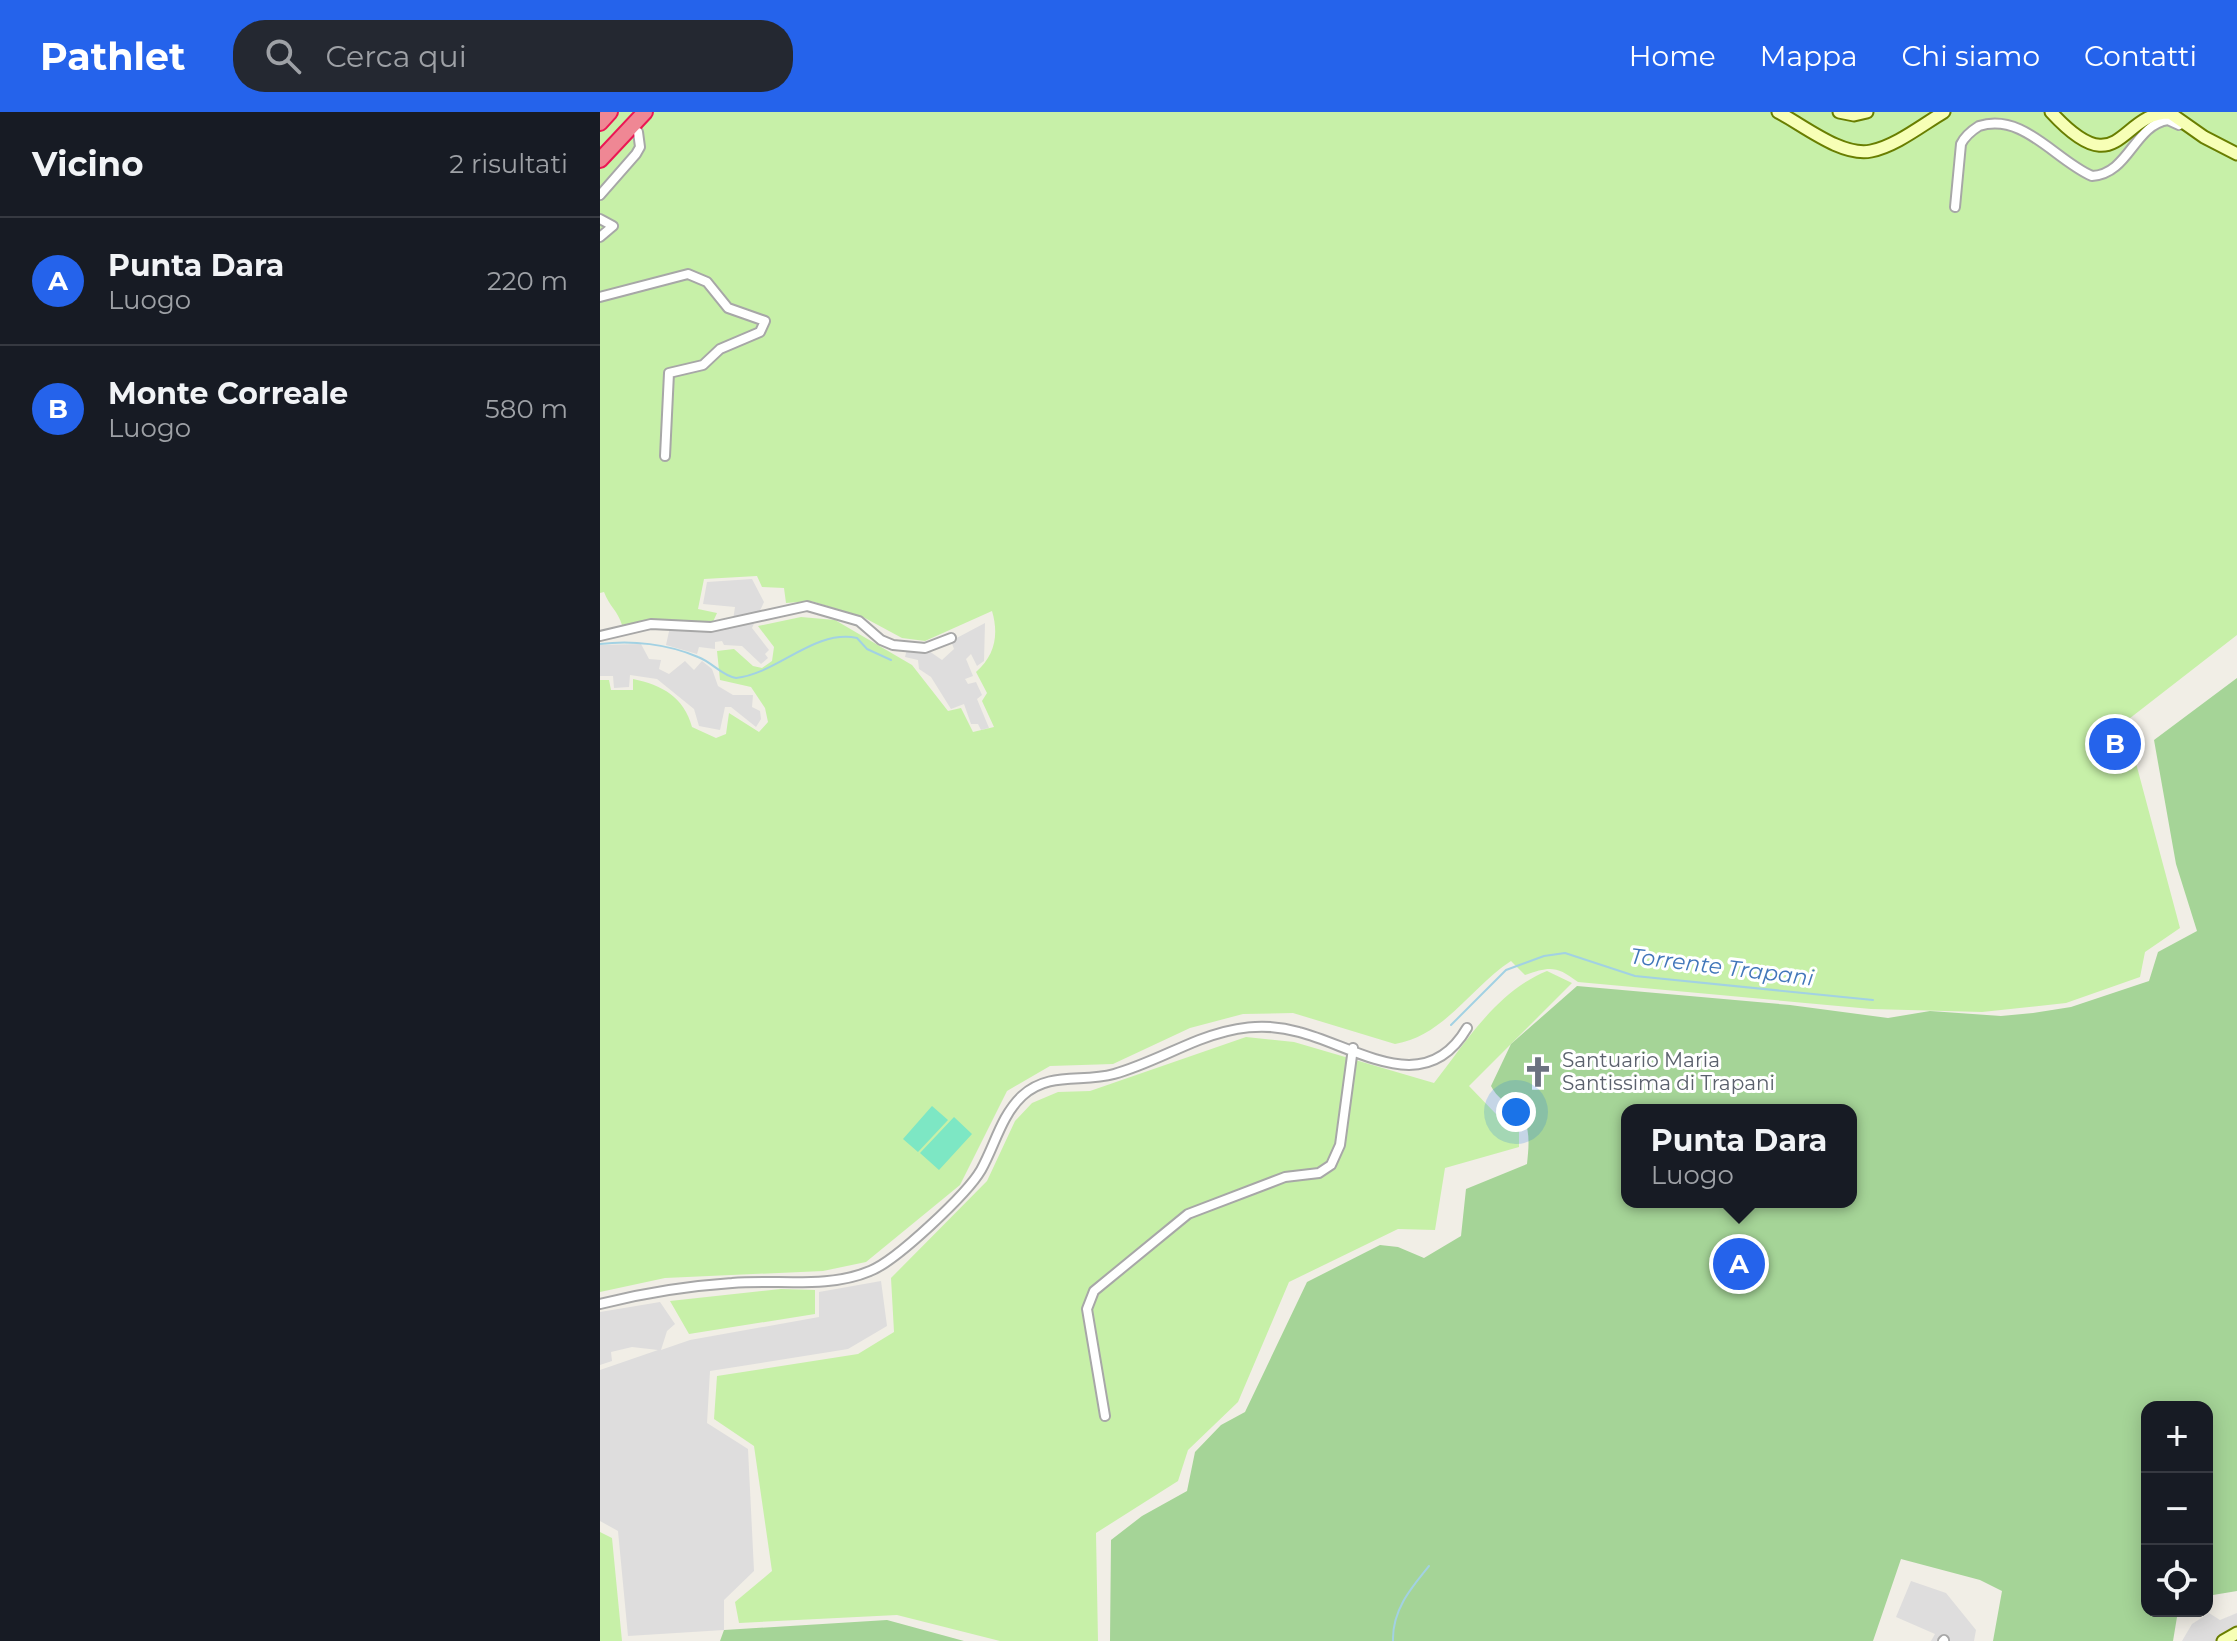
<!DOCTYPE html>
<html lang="it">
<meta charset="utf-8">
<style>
:root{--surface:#171b24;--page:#242831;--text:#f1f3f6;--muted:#9ea1a6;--line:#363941;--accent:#2563eb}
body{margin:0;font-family:Montserrat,sans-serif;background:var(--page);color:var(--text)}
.controls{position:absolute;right:24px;bottom:24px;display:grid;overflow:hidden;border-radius:16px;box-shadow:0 4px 20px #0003}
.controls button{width:72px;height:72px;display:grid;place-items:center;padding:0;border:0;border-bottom:2px solid var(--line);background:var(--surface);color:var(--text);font:40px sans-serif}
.you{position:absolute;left:916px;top:1000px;width:28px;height:28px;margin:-20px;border:6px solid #fff;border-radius:50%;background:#1a73e8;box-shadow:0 0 0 12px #1a73e833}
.badge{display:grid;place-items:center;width:52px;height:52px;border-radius:50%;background:var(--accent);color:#fff;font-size:26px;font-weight:700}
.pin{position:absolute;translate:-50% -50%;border:4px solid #fff;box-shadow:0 2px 8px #0006}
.popup{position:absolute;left:1021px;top:992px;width:236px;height:104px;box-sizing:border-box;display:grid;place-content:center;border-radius:16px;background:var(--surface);filter:drop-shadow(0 2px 6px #0005);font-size:26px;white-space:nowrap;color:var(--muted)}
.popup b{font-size:30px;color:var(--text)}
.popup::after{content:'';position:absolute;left:50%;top:100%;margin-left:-16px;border:16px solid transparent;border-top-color:var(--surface)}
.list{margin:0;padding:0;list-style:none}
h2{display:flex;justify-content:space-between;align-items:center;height:104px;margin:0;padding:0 32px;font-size:34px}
h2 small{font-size:26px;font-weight:400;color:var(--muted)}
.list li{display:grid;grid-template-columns:52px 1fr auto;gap:24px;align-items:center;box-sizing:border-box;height:128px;padding:0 32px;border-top:2px solid var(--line)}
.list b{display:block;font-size:30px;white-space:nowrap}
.list p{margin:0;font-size:26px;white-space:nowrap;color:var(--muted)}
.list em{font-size:26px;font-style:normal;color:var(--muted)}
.icon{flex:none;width:44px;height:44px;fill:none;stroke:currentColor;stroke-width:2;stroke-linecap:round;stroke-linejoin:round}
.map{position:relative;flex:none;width:1637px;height:1529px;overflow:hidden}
header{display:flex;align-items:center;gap:48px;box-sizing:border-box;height:112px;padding:0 40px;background:var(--accent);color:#fff}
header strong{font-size:38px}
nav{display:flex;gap:44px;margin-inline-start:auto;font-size:28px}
.search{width:560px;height:72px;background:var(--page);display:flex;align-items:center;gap:20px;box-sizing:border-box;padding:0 28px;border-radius:32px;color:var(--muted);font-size:30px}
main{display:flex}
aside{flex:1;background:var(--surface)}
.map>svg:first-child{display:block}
</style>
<header>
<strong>Pathlet</strong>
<div class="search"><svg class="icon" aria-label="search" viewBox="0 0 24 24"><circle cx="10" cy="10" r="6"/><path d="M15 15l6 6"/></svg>Cerca qui</div>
<nav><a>Home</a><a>Mappa</a><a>Chi siamo</a><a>Contatti</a></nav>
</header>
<main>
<aside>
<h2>Vicino<small>2 risultati</small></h2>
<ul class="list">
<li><span class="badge">A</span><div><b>Punta Dara</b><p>Luogo</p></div><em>220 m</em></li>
<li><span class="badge">B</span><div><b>Monte Correale</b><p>Luogo</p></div><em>580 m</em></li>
</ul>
</aside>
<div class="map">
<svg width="1637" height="1529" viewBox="0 0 1637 1529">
<rect width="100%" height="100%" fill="#f1eee6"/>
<!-- residential -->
<path fill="#dedddd" d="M152,467L164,490L152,516L169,538L165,542L168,546L161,552L142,534L124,533L122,529L115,530V537L99,535L97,542L66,533L70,515L112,518L133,508L135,495L103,492L107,470Z
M385,511L384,549L377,554L371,542L366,547L373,564L365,567L368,572L376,570L382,583L377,587L389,616L381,618L378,612H371L364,592L351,597L331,565L319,557L318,548L305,545L307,537L329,539L342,548L354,537L351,529Z
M41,532L49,547L61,548L59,557L69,562L85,549L94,558L102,549L112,557L118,574L133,583H153L152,595L160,599L161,607L156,615L131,595H125L120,618L99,614L94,597L57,567L30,563L29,575L14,576L13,564H0V533Z
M281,1169L287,1214L248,1237L110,1259L107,1311L148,1337L154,1459L124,1488V1518L28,1524L18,1419L0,1409V1258L58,1238L32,1235L11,1240L12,1249L0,1253V1200L60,1190L75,1212L67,1219L61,1238L90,1228L219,1205V1180Z
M1311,1469L1346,1481L1376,1518L1374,1529H1331L1335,1522L1296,1505Z
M1609,1501L1620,1508L1637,1501V1529H1582L1592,1512Z"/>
<!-- grass -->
<path fill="#c7f0a8" d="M0,0H1637V523L1525,610L1580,816L1545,840L1540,865L1466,891L1382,900L1271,897L978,870C957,854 950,854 925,863L911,849C871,875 844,924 795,932L693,901L643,902L590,916L513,952L450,954L407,979L360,1073L266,1150L223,1159L65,1166L0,1180V568H9L11,578H33V567C62,573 84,585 92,615L116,626L126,622L129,601L159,620L168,610L165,596L151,575L120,568L117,539L134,537L153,554L162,556L172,549L174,535L158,514L201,505L235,508L312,553L348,599L361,596L373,620L394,615L382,589L387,581L376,560C395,543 399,523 392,499L325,529L302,526L263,505L211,489L186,491L184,476L162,475L157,464L104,467L98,497L117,501L112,512L61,507L22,513C18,499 9,494 4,480L0,481Z
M947,859L972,871L869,974L896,1002L919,1015V1035L845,1056L835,1118L798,1117L689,1170L638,1290L588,1338L578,1369L496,1421L498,1529H400L297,1503L139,1511L135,1490L172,1459L154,1334L114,1307L117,1264L258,1242L294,1220L291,1166L387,1069L415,1009L432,991L458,980L490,979L646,925L694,930L834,971C866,930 897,879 947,859Z
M181,1177L215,1178V1202L89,1222L70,1189Z
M0,1420L12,1426L22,1529H0Z"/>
<!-- forest -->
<path fill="#a5d497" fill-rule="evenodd" d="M1637,566V1479L1607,1484V1295H1547V1499H1578L1573,1529H1393L1402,1479L1380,1468L1301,1447L1273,1529H510L511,1428L542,1404L587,1379L595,1340L621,1313L645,1300L707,1170L780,1133L798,1135L824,1146L861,1124L866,1077L927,1052C929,1032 932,1009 914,996C903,987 898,987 891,974L911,932L977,874L1190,893L1288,906L1330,899L1401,904L1433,901L1471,895L1549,869L1558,840L1597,819L1576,752L1554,628ZM1027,998H1251V1090H1027Z
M287,1508L364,1529H120L124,1518Z"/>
<!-- pitch -->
<path fill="#7de7c4" d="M332,994L348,1008L318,1040L303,1027Z
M354,1005L372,1022L339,1058L320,1041Z"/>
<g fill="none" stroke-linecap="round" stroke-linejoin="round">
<!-- stream -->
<path stroke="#a2d1e3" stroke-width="2" d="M0,532C32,528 68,532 98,545C112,550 122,564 136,566C177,562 214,517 257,526L267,537L291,548
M851,913L906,858L944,844L965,841L1035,864L1273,888
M793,1529C792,1498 811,1476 829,1454"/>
<defs>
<path id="street" d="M0,83L36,42L40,35L38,20
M1355,95L1361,32C1365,24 1371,19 1379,14C1423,0 1455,48 1492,64C1529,62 1534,13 1568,8L1579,13
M0,107L13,114L0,125
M0,185L88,162L107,170L128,196L165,209L160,220L120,237L103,253L69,261L65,344
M0,524L51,512L111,515L207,494L259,509L281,528L293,533L325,536L351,526
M0,1192C43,1181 87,1174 132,1171C176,1167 228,1177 270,1159C296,1149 367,1082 381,1058C395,1033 401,1004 422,984C449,959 482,971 514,962C543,954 571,939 599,928C633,915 664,910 699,920C757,935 825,988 867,916
M505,1304L487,1197L494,1179L588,1102L685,1065L719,1061L731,1053L740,1033L753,936
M1343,1529L1344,1528"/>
<path id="secondary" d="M1178,0C1203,13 1242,45 1271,39C1296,34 1322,13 1344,0
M1239,0L1254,3L1267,0
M1451,0C1520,75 1519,0 1570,1L1604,25L1637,42
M1623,1529L1637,1521"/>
<path id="highway" d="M0,11L10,0
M0,48L45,0"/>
</defs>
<!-- street casing -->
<use href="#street" stroke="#a7a7a7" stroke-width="12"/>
<!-- secondary casing -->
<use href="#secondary" stroke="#697e00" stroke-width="15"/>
<!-- highway casing -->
<use href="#highway" stroke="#ec1754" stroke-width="18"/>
<!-- street -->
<use href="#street" stroke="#fff" stroke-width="8"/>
<!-- secondary -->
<use href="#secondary" stroke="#f7ffb6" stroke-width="11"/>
<!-- highway -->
<use href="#highway" stroke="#ef8794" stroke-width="14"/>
</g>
<!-- icons -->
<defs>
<symbol id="church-bare" viewBox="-9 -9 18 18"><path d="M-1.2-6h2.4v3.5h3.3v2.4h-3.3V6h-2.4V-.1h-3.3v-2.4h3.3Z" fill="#6b7280" stroke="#fff" stroke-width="2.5" paint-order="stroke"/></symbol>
</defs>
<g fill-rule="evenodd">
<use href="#church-bare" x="916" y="938" width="44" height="44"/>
</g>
<g text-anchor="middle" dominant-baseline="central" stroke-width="6" stroke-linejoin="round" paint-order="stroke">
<!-- worship labels -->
<g font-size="20" fill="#5b616d" stroke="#fff" text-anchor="start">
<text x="962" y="948">Santuario Maria<tspan x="962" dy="23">Santissima di Trapani</tspan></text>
</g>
<!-- water labels -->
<g font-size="22" font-style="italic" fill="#4277ba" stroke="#fff">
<text transform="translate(1122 855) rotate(7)">Torrente Trapani</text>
</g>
</g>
</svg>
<div class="controls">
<button>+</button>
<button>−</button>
<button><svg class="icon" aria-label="locate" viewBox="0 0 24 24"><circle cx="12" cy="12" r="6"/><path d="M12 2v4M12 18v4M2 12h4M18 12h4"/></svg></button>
</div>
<div class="you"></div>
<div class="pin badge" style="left:1139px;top:1152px">A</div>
<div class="popup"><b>Punta Dara</b>Luogo</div>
<div class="pin badge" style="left:1515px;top:632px">B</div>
</div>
</main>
